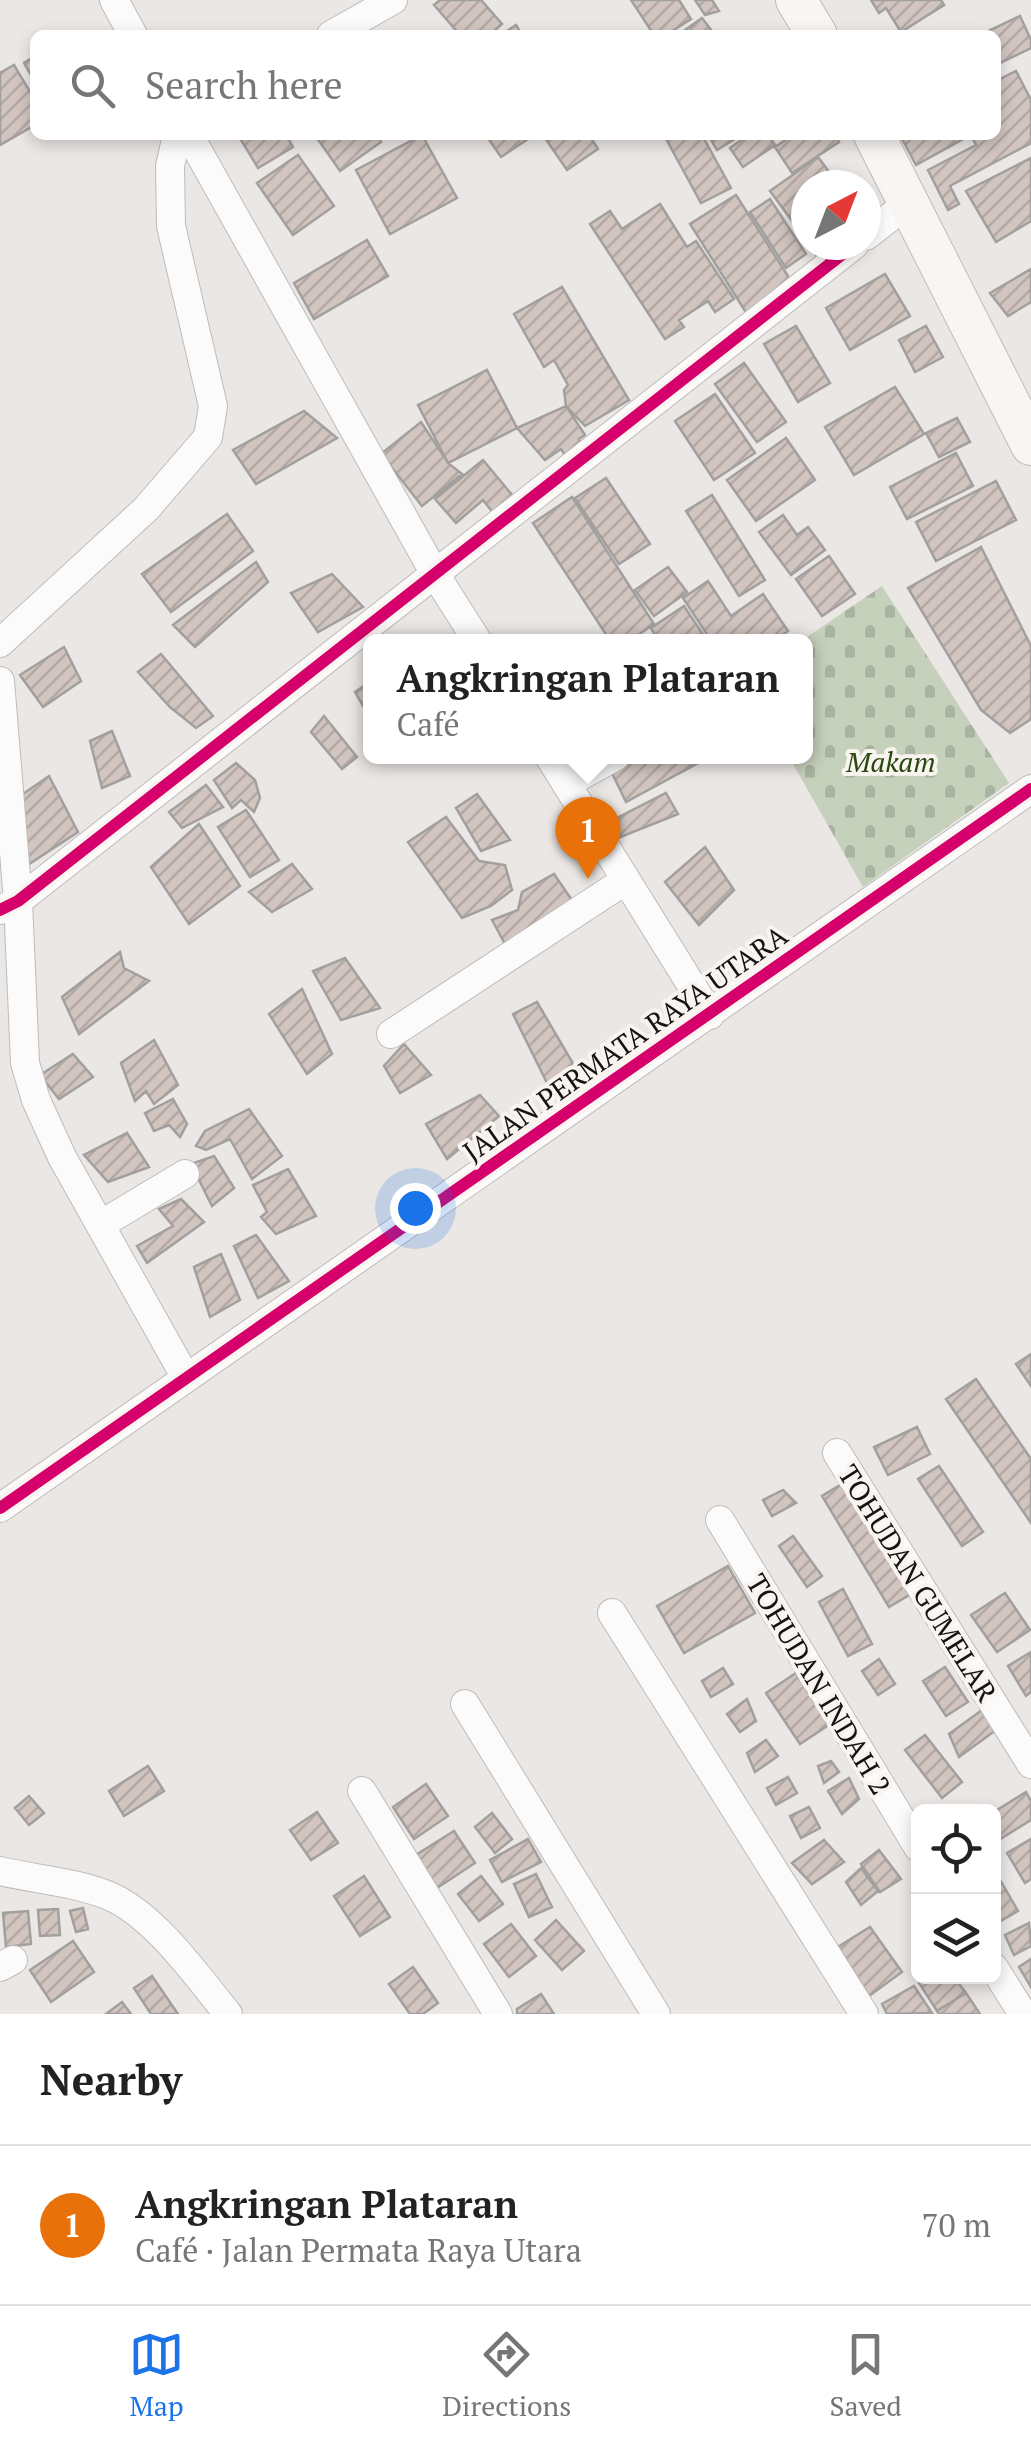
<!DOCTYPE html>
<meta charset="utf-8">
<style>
:root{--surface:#fff;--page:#f2f2f2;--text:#222;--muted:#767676;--line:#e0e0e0;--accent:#1a73e8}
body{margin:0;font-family:"PT Serif",serif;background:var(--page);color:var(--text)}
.controls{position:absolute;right:30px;bottom:30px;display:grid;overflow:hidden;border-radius:15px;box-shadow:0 5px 15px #0003}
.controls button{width:90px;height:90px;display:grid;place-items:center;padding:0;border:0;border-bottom:2px solid var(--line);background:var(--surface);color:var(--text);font:50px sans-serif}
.compass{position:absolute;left:791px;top:170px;width:90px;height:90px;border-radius:50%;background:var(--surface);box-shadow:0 5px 15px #0003;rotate:42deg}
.you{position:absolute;left:415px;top:1208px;width:35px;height:35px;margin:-25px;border:8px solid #fff;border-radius:50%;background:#1a73e8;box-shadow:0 0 0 15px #1a73e833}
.badge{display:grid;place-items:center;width:65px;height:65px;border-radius:50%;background:var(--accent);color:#fff;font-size:32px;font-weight:700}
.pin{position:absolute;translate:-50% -82px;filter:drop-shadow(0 2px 5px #0008)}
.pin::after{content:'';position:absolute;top:52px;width:35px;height:30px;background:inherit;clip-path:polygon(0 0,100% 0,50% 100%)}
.popup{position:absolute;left:363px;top:634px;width:450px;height:130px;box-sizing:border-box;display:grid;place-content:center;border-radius:15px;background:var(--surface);filter:drop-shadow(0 2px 8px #0005);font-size:32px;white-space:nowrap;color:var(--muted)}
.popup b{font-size:38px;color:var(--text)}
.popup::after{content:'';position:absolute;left:50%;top:100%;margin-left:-20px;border:20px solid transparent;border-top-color:var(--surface)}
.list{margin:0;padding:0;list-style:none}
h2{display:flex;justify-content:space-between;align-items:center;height:130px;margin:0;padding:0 40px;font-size:42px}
h2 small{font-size:32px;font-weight:400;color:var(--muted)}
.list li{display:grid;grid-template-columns:65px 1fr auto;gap:30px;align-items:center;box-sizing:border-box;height:160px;padding:0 40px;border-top:2px solid var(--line)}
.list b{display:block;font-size:38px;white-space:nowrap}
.list p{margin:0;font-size:32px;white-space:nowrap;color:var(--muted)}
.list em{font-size:32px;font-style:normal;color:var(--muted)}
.icon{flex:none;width:55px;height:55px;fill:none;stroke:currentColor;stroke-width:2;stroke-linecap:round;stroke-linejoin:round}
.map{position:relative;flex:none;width:1031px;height:2014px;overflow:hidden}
.search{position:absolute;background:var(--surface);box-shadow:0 5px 15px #0003;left:30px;right:30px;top:30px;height:110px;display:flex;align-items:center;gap:25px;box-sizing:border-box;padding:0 35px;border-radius:15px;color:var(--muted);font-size:38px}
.sheet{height:290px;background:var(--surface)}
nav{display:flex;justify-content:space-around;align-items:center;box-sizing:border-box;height:140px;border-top:2px solid var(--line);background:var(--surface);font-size:28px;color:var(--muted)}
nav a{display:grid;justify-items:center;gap:5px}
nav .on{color:var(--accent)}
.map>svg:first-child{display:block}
</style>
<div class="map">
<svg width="1031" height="2014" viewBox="0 0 1031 2014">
<defs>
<pattern id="cemetery-stones" width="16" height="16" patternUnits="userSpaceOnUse" patternTransform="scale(2.5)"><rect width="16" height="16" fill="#c6d1bc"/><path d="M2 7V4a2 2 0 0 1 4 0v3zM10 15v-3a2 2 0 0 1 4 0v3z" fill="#a9b3a1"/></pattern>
<pattern id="building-hatch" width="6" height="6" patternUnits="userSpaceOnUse" patternTransform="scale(2.5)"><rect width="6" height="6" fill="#d2c5c0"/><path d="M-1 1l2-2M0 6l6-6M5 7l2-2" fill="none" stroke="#b3a8a4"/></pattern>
</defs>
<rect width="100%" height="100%" fill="#ebe7e5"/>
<!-- cemetery -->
<path fill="url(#cemetery-stones)" d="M882,586L1009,783L863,887L789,757L806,756V642L801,641Z"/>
<!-- building -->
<path fill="url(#building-hatch)" stroke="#a2a09f" stroke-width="2.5" d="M440,0H481L502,24L490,35H460L434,5Z
M631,0H679L691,19L666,35H654Z
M695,0H712L719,11L705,15Z
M871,0H941L944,5L901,32L886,8L879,13Z
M1020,16L1031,40V48L996,65V35H980Z
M702,18L715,35H678Z
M516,25L522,35H501Z
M35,56V82L24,63Z
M14,65L35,100V125L0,145V73Z
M1016,71L1031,100V143L950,186L959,204L948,210L928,170L976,145L971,135H996V81Z
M238,135H286L293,147L258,168Z
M315,135H376L381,142L340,171Z
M422,135L457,198L390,234L356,170Z
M486,135H526L528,139L501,157Z
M543,135H589L598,149L567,170Z
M664,135H702L731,188L701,203Z
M708,135H737L738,137L717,150Z
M742,135H768L775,145L743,167L730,148L744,138Z
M793,135H835L839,142L792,173L775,147Z
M900,135H963L965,138L916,165Z
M298,155L334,206L293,235L257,183Z
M818,157L839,185H806V240L770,191Z
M1031,158V221L996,242L966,191Z
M736,195L793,284L747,314L690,224Z
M770,199L806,254L786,268L750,212Z
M660,204L687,247L696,241L734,299L715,312L708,301L679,320L684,327L665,339L590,224L610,211L622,229Z
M367,240L388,276L314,319L294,283Z
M809,245H832L817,256Z
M1031,269V302L1008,316L990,293Z
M885,274L910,316L850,350L826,308Z
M562,287L629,400L585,426L566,406L564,390L568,385L554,360L544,367L514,314Z
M796,326L830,383L798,402L764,344Z
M926,326L943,357L915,372L899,340Z
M744,363L786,422L757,442L715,384Z
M487,370L517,428L448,463L418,405Z
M895,387L924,434L854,475L825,427Z
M715,394L755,453L714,480L675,421Z
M566,406L585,435L579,439L586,450L569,461L561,449L545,460L517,428Z
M304,411L337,438L256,484L233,450Z
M957,418L970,442L939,457L926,433Z
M421,422L448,463L462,474L422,506L381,454Z
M786,438L815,480L756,521L727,480Z
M956,453L973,486L907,519L890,487Z
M483,460L518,502L498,519L483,500L456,523L435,499Z
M606,478L650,544L619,564L575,498Z
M996,481L1016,520L936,561L916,522Z
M712,495L765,580L739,596L686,511Z
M572,497L654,624L628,642H611L533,523Z
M227,514L253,551L171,612L142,574Z
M783,515L797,535L808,527L825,550L791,575L759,532Z
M981,547L1031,646V719L1010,733L981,710L908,588Z
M829,556L855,594L822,616L796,579Z
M256,562L268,582L195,647L173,625Z
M668,567L687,592L654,616L635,590Z
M332,574L363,607L318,632L291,593Z
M708,581L731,616L763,594L788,631L772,642H712L683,598Z
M684,606L708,642H659L651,628Z
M64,647L81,681L43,707L20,675Z
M161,654L213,716L196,728L170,707L138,672Z
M370,682V718L355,692Z
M324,716L357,757L342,769L311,732Z
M112,731L130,776L102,788L90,741Z
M638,756H693L700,762L626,802L611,771Z
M236,763L255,780L260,798L254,812L241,800L232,808L214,780Z
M49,776L78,832L29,864L20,796Z
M206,785L223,807L182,828L169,812Z
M666,793L678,814L618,838L615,819Z
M477,794L510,840L481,851L456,808Z
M246,810L279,860L250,877L218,827Z
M446,817L479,861L505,865L512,890L491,906L462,918L408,842Z
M199,824L240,886L189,924L151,867Z
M705,847L734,890L699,925L665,882Z
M292,864L312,889L272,912L249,892Z
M554,874L574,903L505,944L492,920L518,910L522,892Z
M120,952L124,968L149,981L79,1034L62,997Z
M345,958L380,1008L341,1020L313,971Z
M302,989L332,1054L307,1074L269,1014Z
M537,1002L578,1072L552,1093L513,1014Z
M154,1040L178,1085L154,1104L146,1091L135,1101L121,1063Z
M404,1044L431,1075L400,1093L384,1066Z
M73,1054L93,1077L59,1099L40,1075Z
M480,1095L499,1116L447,1159L426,1124Z
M173,1099L187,1124L180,1137L169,1125L154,1131L145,1113Z
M249,1109L282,1156L252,1179L230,1139L206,1150L196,1146L205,1131Z
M127,1133L149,1167L108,1182L84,1155Z
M214,1156L234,1188L212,1206L191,1164Z
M288,1169L316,1216L276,1234L261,1217L267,1212L253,1185Z
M181,1199L204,1222L147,1263L137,1246L173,1226L159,1209Z
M256,1235L289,1281L258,1298L234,1246Z
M221,1254L240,1300L210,1317L194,1267Z
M1031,1354V1386L1016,1364Z
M976,1379L1031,1459V1523L946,1399Z
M917,1427L930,1454L888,1475L874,1447Z
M939,1466L983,1532L962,1546L918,1479Z
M845,1482L911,1594L889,1607L822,1496Z
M783,1490L796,1503L772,1516L763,1500Z
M793,1536L822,1576L807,1587L779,1546Z
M728,1566L755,1613L684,1653L657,1606Z
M843,1589L872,1644L848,1656L819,1602Z
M1005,1593L1030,1630L997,1652L971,1615Z
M1031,1652V1692L1026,1696L1008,1666Z
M879,1659L895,1684L878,1695L862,1671Z
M945,1667L968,1702L946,1716L923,1681Z
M723,1668L733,1684L711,1697L702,1681Z
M796,1673L829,1725L800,1744L766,1693Z
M747,1699L756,1721L740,1732L727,1714Z
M982,1710L996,1730L959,1757L949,1734Z
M925,1735L962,1782L942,1798L905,1750Z
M766,1740L778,1756L755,1772L747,1753Z
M831,1761L839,1772L824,1783L818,1766Z
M148,1766L164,1791L124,1816L109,1791Z
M788,1777L797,1793L776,1805L767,1788Z
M849,1778L859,1799L842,1814L828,1791Z
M426,1784L448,1816L414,1839L393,1807Z
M1026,1792L1031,1801V1820L994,1843V1812Z
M29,1796L44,1813L29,1825L15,1808Z
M809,1807L820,1828L801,1838L790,1816Z
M317,1812L338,1843L311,1860L290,1830Z
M492,1813L512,1839L495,1853L475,1827Z
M454,1831L475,1863L437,1888L416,1855Z
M528,1839L541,1862L502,1882L490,1860Z
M1031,1839V1879L1025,1883L1007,1853Z
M824,1840L844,1862L812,1884L792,1863Z
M879,1850L901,1879L880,1892L861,1864Z
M861,1868L878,1891L861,1905L846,1882Z
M536,1874L552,1907L529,1917L514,1884Z
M364,1876L390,1917L360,1936L334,1896Z
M481,1876L503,1904L479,1921L458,1894Z
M999,1878L1018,1911L997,1923L994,1918V1881Z
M83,1908L88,1929L76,1932L70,1911Z
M58,1909L60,1935L40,1936L38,1910Z
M28,1911L31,1944L6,1947L3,1913Z
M556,1920L584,1951L562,1970L535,1940Z
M1029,1923L1031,1946L1014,1955L1005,1935Z
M511,1924L536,1956L509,1977L484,1944Z
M870,1927L902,1972L869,1996L838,1947Z
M73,1941L94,1972L51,2002L30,1970Z
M1031,1959V1987L1019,1967Z
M413,1967L438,2003L423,2014H410L389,1984Z
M152,1976L178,2014H151L134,1988Z
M930,1976H953L966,1993L937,2011L919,1983Z
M914,1986L932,2013L887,2014L882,2004Z
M966,1993L980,2014H939L937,2011Z
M541,1994L554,2014H517V2009Z
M122,2002L131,2014H106Z"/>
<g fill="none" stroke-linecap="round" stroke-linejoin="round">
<defs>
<path id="minor" d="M114,0L133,35
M331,35L393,0
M189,135L435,574L478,642
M866,236L907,204
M0,643L146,509L208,437L213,406L171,226L170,166L177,135
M0,681L18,901L25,1063L36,1100L62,1157L186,1378
M549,756L710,1015
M566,784L616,756
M0,910L18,901L854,245
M391,1034L626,880
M100,1225L185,1174
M837,1453L1031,1764
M0,1508L1031,789
M720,1520L918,1847
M612,1613L864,2014
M465,1704L656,2014
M362,1791L498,2014
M0,1871C34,1879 74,1882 107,1895C153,1913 197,1976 228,2014
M0,1967L13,1960
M994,1968L1023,2014"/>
<path id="secondary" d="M796,0L817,35
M874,135L1031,445"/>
</defs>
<!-- minor casing -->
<use href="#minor" stroke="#bebcba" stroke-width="30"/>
<!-- secondary casing -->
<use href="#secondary" stroke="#bebcba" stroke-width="42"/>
<!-- minor -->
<use href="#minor" stroke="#fcfbfb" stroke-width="28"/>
<!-- secondary -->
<use href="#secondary" stroke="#f8f5f3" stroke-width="40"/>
<defs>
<path id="cycleway" d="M0,910L18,901L854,245
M0,1508L1031,789"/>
</defs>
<!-- cycleway casing -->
<use href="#cycleway" stroke="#faf4f0" stroke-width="19"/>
<!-- cycleway -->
<use href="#cycleway" stroke="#d6006c" stroke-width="12"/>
</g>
<g text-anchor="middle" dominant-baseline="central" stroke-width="8" stroke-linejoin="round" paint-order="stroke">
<!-- park labels -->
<g font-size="28" font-style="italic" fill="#2a4912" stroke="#faf4f0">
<text x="891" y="761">Makam</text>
</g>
<!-- street labels -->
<g font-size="28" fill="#151312" stroke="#faf4f0">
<text transform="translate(625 1043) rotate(-35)">JALAN PERMATA RAYA UTARA</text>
<text transform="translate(918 1583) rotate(58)">TOHUDAN GUMELAR</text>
<text transform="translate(819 1684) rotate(59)">TOHUDAN INDAH 2</text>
</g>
</g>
</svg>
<div class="controls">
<button><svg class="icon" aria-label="locate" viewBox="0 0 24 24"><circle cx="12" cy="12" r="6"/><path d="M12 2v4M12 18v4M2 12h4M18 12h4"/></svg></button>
<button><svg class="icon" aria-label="layers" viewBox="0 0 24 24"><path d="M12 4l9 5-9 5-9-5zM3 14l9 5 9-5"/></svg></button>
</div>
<svg class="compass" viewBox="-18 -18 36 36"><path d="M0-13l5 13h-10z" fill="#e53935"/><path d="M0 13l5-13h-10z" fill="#767676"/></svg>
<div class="you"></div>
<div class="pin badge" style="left:588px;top:879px;background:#e8710a">1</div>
<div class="popup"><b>Angkringan Plataran</b>Café</div>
<div class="search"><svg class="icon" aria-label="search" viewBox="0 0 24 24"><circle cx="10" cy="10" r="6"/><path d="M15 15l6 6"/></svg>Search here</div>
</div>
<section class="sheet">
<h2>Nearby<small></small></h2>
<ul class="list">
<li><span class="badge" style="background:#e8710a">1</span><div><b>Angkringan Plataran</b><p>Café · Jalan Permata Raya Utara</p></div><em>70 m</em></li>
</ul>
</section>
<nav>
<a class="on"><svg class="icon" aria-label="map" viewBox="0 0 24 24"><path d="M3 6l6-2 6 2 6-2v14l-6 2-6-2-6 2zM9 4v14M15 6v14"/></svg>Map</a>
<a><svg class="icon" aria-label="directions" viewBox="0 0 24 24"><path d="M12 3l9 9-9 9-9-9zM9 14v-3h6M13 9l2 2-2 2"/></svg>Directions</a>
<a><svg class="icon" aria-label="saved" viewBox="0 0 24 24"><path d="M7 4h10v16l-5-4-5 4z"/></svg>Saved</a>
</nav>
